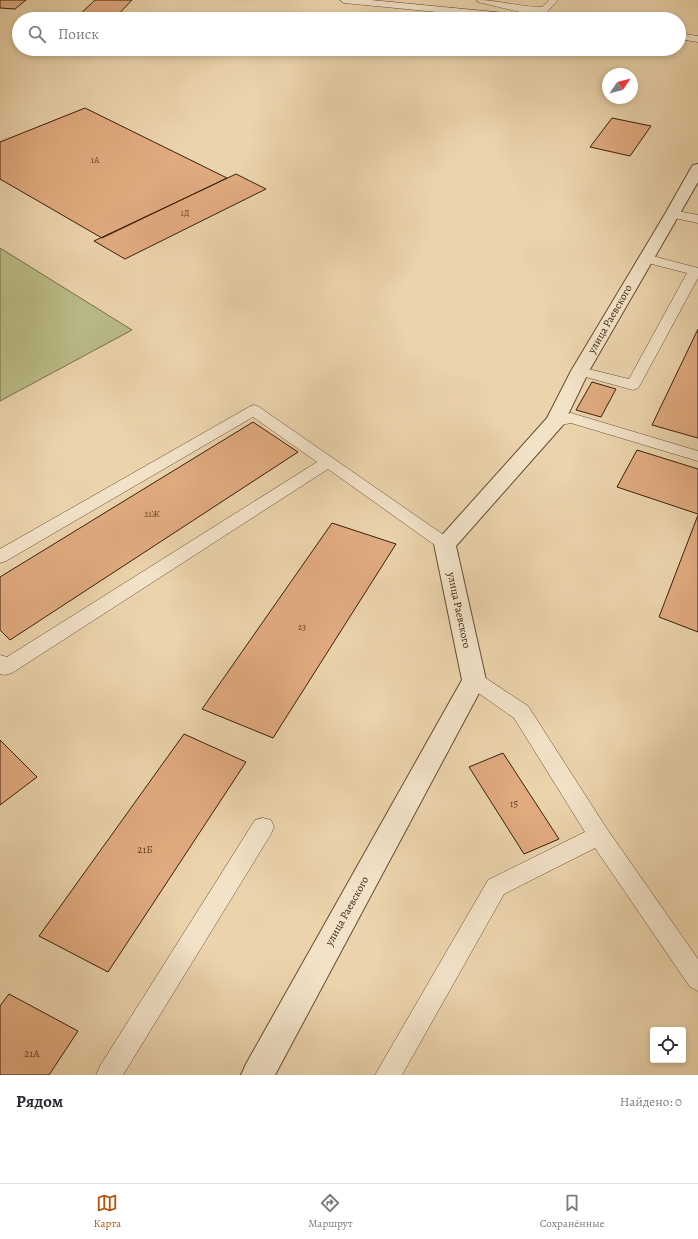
<!DOCTYPE html>
<html lang="ru">
<meta charset="utf-8">
<style>
:root{--surface:#fff;--page:#f7f7f7;--text:#2b2b33;--muted:#7c7c81;--line:#e1e1e2;--accent:#b45309}
body{margin:0;font-family:Alegreya,serif;background:var(--page);color:var(--text)}
.controls{position:absolute;right:12px;bottom:12px;display:grid;overflow:hidden;border-radius:4px;box-shadow:0 2px 6px #0003}
.controls button{width:36px;height:36px;display:grid;place-items:center;padding:0;border:0;border-bottom:1px solid var(--line);background:var(--surface);color:var(--text);font:20px sans-serif}
.compass{position:absolute;left:602px;top:68px;width:36px;height:36px;border-radius:50%;background:var(--surface);box-shadow:0 2px 6px #0003;rotate:55deg}
.list{margin:0;padding:0;list-style:none}
h2{display:flex;justify-content:space-between;align-items:center;height:52px;margin:0;padding:0 16px;font-size:17px}
h2 small{font-size:13px;font-weight:400;color:var(--muted)}
.icon{flex:none;width:22px;height:22px;fill:none;stroke:currentColor;stroke-width:2;stroke-linecap:round;stroke-linejoin:round}
.map{position:relative;flex:none;width:698px;height:1075px;overflow:hidden}
.search{position:absolute;background:var(--surface);box-shadow:0 2px 6px #0003;left:12px;right:12px;top:12px;height:44px;display:flex;align-items:center;gap:10px;box-sizing:border-box;padding:0 14px;border-radius:22px;color:var(--muted);font-size:15px}
.sheet{height:108px;background:var(--surface)}
nav{display:flex;justify-content:space-around;align-items:center;box-sizing:border-box;height:56px;border-top:1px solid var(--line);background:var(--surface);font-size:11px;color:var(--muted)}
nav a{display:grid;justify-items:center;gap:2px}
nav .on{color:var(--accent)}
.map>svg:first-child{display:block}
</style>
<div class="map">
<svg width="698" height="1075" viewBox="0 0 698 1075">
<rect width="100%" height="100%" fill="#ebd3ab"/>
<filter id="stains"><feTurbulence type="fractalNoise" baseFrequency=".005" numOctaves="4"/><feColorMatrix values="0 0 0 0 .2 0 0 0 0 .09 0 0 0 0 .02 0 0 0 .5 -.17"/></filter>
<radialGradient id="worn" r=".72"><stop offset=".6" stop-color="#630" stop-opacity="0"/><stop offset="1" stop-color="#630" stop-opacity=".3"/></radialGradient>
<!-- green -->
<path fill="#babc87" stroke="#7a6e49" d="M0,248L132,330L0,401Z"/>
<!-- building -->
<path fill="#e1ab80" stroke="#391f0b" d="M0,0H26L15,9L0,8Z
M95,0H132L114,19H75Z
M45,49H85L80,55L42,51Z
M85,108L227,178L102,238L0,179V142Z
M612,118L651,126L630,156L590,147Z
M236,174L266,189L125,259L94,241Z
M698,329V438L652,425Z
M592,382L616,389L601,417L576,410Z
M253,422L298,452L10,640L0,630V577Z
M637,450L698,469V514L617,487Z
M698,515V632L659,617Z
M332,523L396,544L273,738L202,709Z
M184,734L246,762L108,972L39,936Z
M0,740L37,777L0,805Z
M503,753L559,839L524,854L469,767Z
M9,994L78,1031L49,1075H0V1006Z"/>
<g fill="none" stroke-linecap="round" stroke-linejoin="round">
<defs>
<path id="lane" d="M340,0H371L537,16L542,19H509L344,3Z
M477,0C499,0 519,7 542,7L549,0H558L547,12L544,13H524L478,2Z
M679,33L698,36V42L679,39Z
M673,210L698,215V223L669,217L667,214Z
M645,254L698,268V278L640,385L638,388L633,390L575,374L573,371L575,368L580,367L629,379L687,273L640,261L639,258Z
M254,405L259,407L451,540L454,544L451,548L445,550L439,548L328,469L12,673L5,675L0,674V655L7,657L317,462L253,417L6,561L0,563V549L249,407Z
M571,413L698,451V461L571,423L556,426L551,424L548,421L551,418Z
M474,672L481,675L528,706L607,829L698,959V991L690,987L595,848L504,894L402,1075H375L488,880L585,832L514,718L467,685L464,680L467,675Z
M263,818L271,820L274,827L271,834L123,1075H96L100,1066L255,820Z"/>
<path id="street" d="M698,164V182L589,371L563,425L456,546L486,680L275,1075H241L246,1064L462,680L434,544L547,418L571,371L665,214L691,168L693,165Z"/>
</defs>
<!-- lane casing -->
<use href="#lane" stroke="#664c33" stroke-width="1"/>
<!-- street casing -->
<use href="#street" stroke="#664c33" stroke-width="2"/>
<!-- lane -->
<use href="#lane" fill="#f2e2c8" fill-rule="evenodd"/>
<!-- street -->
<use href="#street" fill="#f2e2c8" fill-rule="evenodd"/>
</g>
<g text-anchor="middle" dominant-baseline="central" stroke-width="3" stroke-linejoin="round" paint-order="stroke">
<!-- number labels -->
<g font-size="9" fill="#634228">
<text x="95" y="160">1А</text>
<text x="185" y="213">1Д</text>
<text x="152" y="514">21Ж</text>
<text x="302" y="627">23</text>
</g>
<!-- street labels -->
<g font-size="11" fill="#391f0b" stroke="#f2e2c8">
<text transform="translate(610 319) rotate(-60)">улица Раевского</text>
<text transform="translate(459 610) rotate(78)">улица Раевского</text>
<text transform="translate(347 911) rotate(-61)">улица Раевского</text>
</g>
<!-- near-number labels -->
<g font-size="11" fill="#634228">
<text x="514" y="803">15</text>
<text x="145" y="849">21Б</text>
<text x="32" y="1053">21А</text>
</g>
</g>
<rect width="100%" height="100%" filter="url(#stains)"/>
<rect width="100%" height="100%" fill="url(#worn)"/>
</svg>
<div class="controls">
<button><svg class="icon" aria-label="locate" viewBox="0 0 24 24"><circle cx="12" cy="12" r="6"/><path d="M12 2v4M12 18v4M2 12h4M18 12h4"/></svg></button>
</div>
<svg class="compass" viewBox="-18 -18 36 36"><path d="M0-13l5 13h-10z" fill="#e53935"/><path d="M0 13l5-13h-10z" fill="#7c7c81"/></svg>
<div class="search"><svg class="icon" aria-label="search" viewBox="0 0 24 24"><circle cx="10" cy="10" r="6"/><path d="M15 15l6 6"/></svg>Поиск</div>
</div>
<section class="sheet">
<h2>Рядом<small>Найдено: 0</small></h2>
<ul class="list">
</ul>
</section>
<nav>
<a class="on"><svg class="icon" aria-label="map" viewBox="0 0 24 24"><path d="M3 6l6-2 6 2 6-2v14l-6 2-6-2-6 2zM9 4v14M15 6v14"/></svg>Карта</a>
<a><svg class="icon" aria-label="directions" viewBox="0 0 24 24"><path d="M12 3l9 9-9 9-9-9zM9 14v-3h6M13 9l2 2-2 2"/></svg>Маршрут</a>
<a><svg class="icon" aria-label="saved" viewBox="0 0 24 24"><path d="M7 4h10v16l-5-4-5 4z"/></svg>Сохранённые</a>
</nav>
